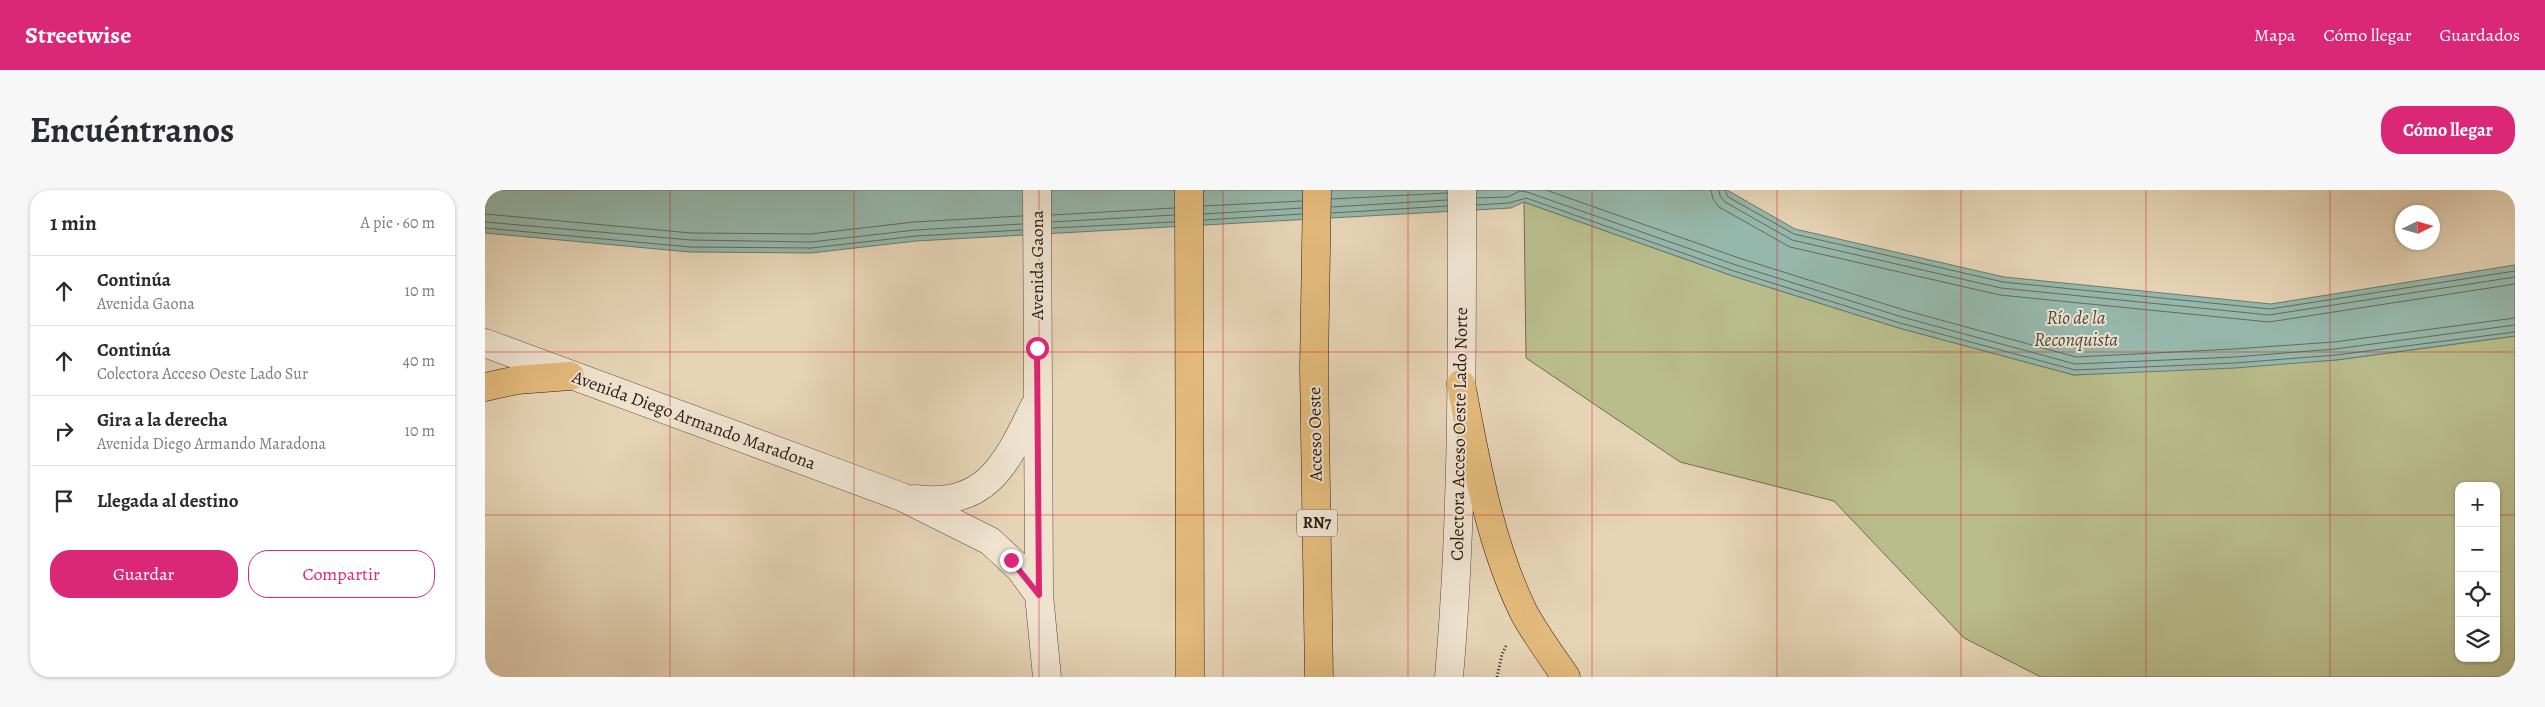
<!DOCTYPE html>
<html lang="es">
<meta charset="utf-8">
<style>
:root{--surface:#fff;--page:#f7f7f7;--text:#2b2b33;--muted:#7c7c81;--line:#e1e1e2;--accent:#db2777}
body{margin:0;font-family:Alegreya,serif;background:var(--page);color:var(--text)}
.controls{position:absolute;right:15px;bottom:15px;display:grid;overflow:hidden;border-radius:10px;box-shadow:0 1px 4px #0004}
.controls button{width:45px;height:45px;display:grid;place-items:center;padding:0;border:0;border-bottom:1px solid var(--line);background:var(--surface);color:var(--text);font:25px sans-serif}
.compass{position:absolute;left:1910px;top:15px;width:45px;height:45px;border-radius:50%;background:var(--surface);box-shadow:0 1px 4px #0004;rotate:85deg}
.stop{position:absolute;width:15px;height:15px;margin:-11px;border:4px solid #db2777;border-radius:50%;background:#fff}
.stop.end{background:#db2777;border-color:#fff;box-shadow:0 1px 5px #0008}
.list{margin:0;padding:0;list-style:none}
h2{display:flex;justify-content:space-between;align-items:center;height:65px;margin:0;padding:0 20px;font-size:21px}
h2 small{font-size:16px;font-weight:400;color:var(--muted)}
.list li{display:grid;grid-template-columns:32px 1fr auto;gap:15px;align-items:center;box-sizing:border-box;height:70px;padding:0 20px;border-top:1px solid var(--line)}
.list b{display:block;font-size:19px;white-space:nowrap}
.list p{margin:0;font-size:16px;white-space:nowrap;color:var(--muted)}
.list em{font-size:16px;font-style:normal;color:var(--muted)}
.actions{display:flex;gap:10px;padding:15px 20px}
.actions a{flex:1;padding:11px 0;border:1px solid var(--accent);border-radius:20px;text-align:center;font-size:18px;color:var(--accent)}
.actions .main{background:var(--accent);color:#fff}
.icon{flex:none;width:28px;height:28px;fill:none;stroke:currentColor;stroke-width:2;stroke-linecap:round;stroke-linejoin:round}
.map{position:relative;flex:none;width:2030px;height:487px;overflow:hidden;border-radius:20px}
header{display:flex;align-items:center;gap:30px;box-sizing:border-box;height:70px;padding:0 25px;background:var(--accent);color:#fff}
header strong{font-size:24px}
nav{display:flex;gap:28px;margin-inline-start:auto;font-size:18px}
.intro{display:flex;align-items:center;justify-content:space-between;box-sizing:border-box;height:120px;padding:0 30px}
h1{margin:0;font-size:35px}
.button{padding:12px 22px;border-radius:20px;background:var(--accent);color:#fff;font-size:18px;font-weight:700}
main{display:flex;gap:30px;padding:0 30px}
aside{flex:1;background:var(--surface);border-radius:20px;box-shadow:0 1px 4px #0004}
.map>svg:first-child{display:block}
</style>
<header>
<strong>Streetwise</strong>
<nav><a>Mapa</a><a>Cómo llegar</a><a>Guardados</a></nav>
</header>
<div class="intro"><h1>Encuéntranos</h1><a class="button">Cómo llegar</a></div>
<main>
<aside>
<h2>1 min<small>A pie · 60 m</small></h2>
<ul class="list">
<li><svg class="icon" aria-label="ahead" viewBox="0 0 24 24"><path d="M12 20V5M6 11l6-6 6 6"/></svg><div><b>Continúa</b><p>Avenida Gaona</p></div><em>10 m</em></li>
<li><svg class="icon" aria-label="ahead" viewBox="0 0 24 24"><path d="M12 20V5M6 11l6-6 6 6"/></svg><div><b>Continúa</b><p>Colectora Acceso Oeste Lado Sur</p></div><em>40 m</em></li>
<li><svg class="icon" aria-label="right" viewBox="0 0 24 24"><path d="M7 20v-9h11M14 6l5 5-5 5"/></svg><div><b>Gira a la derecha</b><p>Avenida Diego Armando Maradona</p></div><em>10 m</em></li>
<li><svg class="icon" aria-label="arrive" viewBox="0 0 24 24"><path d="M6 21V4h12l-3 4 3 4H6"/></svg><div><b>Llegada al destino</b></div></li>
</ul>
<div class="actions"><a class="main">Guardar</a><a>Compartir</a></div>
</aside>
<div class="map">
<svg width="2030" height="487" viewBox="0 0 2030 487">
<rect width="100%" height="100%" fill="#e6d4b6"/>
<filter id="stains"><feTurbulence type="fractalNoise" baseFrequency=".004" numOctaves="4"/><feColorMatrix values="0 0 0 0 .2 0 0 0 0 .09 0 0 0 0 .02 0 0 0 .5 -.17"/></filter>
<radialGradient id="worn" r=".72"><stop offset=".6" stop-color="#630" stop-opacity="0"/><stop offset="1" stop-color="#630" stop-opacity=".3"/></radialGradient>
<!-- green -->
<path fill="#b9bc8b" stroke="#736c4e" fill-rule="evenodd" d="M1039,12L1248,86L1414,138L1589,185L1851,170L2030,146V487H1556L1479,448L1349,311L1195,272L1041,168ZM1974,296H2011V468H1974Z"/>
<!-- water -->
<path fill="#96b8ac" stroke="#6c796e" d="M0,0H1242L1310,39L1519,87L1786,114L2030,75V146L1851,170L1750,178L1589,185L1414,138L1248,86L1039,12L1026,18L431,51L326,63L205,62L0,43Z"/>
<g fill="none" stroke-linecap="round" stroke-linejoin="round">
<!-- shore -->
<path stroke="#626a5f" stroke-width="1" d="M1061,0L1254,68L1419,120L1591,167L1749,159L1849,152L2030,128
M1226,0L1228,9L1234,17L1305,57L1515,105L1784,132L2030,94
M1234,0L1235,6L1240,12L1307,50L1516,98L1784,125L2030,87
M1240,0L1243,7L1309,44L1518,92L1785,119L2030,81
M992,8L1023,7L1035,1L1042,2L1251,75L1417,127L1590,174L1750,167L1850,159L2030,135
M847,9L962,3
M992,15L1024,13L1041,8L1249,81L1415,133L1590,180L1750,173L1851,165L2030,142
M719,16L817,11
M847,17L962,10
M847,23L962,16
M0,24L206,43L325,44L429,32L537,26
M719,24L817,18
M567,25L689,18
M719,30L817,24
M0,32L206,50L326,52L430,40L537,34
M567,32L689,25
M0,38L205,57L326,58L431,46L537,40
M567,38L689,32"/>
<defs>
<path id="tertiary" d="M552,0L554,405L562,487
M0,153L417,307L505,351L535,379L554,405
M429,309C501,318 521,275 549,217
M964,487C978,326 977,162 977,0"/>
<path id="motorway" d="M704,0L705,487
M832,0L829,178L834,487
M976,194C991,271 1004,352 1039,423C1051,445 1067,467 1081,487
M0,197L32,190L85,186"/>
</defs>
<!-- tertiary casing -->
<use href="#tertiary" stroke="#5b493b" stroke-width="29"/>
<!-- motorway casing -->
<use href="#motorway" stroke="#2d1b12" stroke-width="29"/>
<!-- path -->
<path stroke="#2d1b12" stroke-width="3" stroke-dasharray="1 2.5" stroke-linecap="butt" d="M1012,487L1017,464L1022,454"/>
<!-- tertiary -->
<use href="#tertiary" stroke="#efe3d0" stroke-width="28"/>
<!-- motorway -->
<use href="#motorway" stroke="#e3ba7b" stroke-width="28"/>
</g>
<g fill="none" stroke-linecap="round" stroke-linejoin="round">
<!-- route -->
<path stroke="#db2777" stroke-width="6" d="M526,370L554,405L552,158"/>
</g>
<!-- grid -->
<path fill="none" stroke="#d62828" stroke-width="1" stroke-opacity="0.55" d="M185,0V487M369,0V487M554,0V487M738,0V487M923,0V487M1107,0V487M1292,0V487M1476,0V487M1661,0V487M1845,0V487M0,162H2030M0,325H1974M2011,325H2030"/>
<g text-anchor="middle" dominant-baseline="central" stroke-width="4" stroke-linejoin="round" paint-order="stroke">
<!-- shield labels -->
<rect fill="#efe3d0" stroke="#67574b" stroke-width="1" x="812" y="319.5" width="40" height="27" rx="4"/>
<g font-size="16" font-weight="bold" fill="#2d1b12">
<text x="832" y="333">RN7</text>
</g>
<!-- street labels -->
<g font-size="18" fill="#2d1b12" stroke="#efe3d0">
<text transform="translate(552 75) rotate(-90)">Avenida Gaona</text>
<text transform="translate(209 230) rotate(20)">Avenida Diego Armando Maradona</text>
<text transform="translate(830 244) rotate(-91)">Acceso Oeste</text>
<text transform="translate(974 244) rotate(-89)">Colectora Acceso Oeste Lado Norte</text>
</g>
<!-- water labels -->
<g font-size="19" font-style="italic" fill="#4c4a40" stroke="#efe3d0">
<text x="1591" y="128">Río de la<tspan x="1591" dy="22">Reconquista</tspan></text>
</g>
</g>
<rect width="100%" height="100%" filter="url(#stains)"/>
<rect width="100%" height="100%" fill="url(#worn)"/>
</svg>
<div class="controls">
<button>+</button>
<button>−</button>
<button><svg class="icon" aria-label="locate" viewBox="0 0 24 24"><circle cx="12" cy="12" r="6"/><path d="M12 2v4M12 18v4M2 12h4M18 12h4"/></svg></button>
<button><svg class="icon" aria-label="layers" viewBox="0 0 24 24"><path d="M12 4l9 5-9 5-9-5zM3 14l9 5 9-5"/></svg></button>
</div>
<svg class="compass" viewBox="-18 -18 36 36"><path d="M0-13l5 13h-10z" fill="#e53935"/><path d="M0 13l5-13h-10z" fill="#7c7c81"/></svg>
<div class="stop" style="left:552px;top:158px"></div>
<div class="stop end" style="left:526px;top:370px"></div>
</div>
</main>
